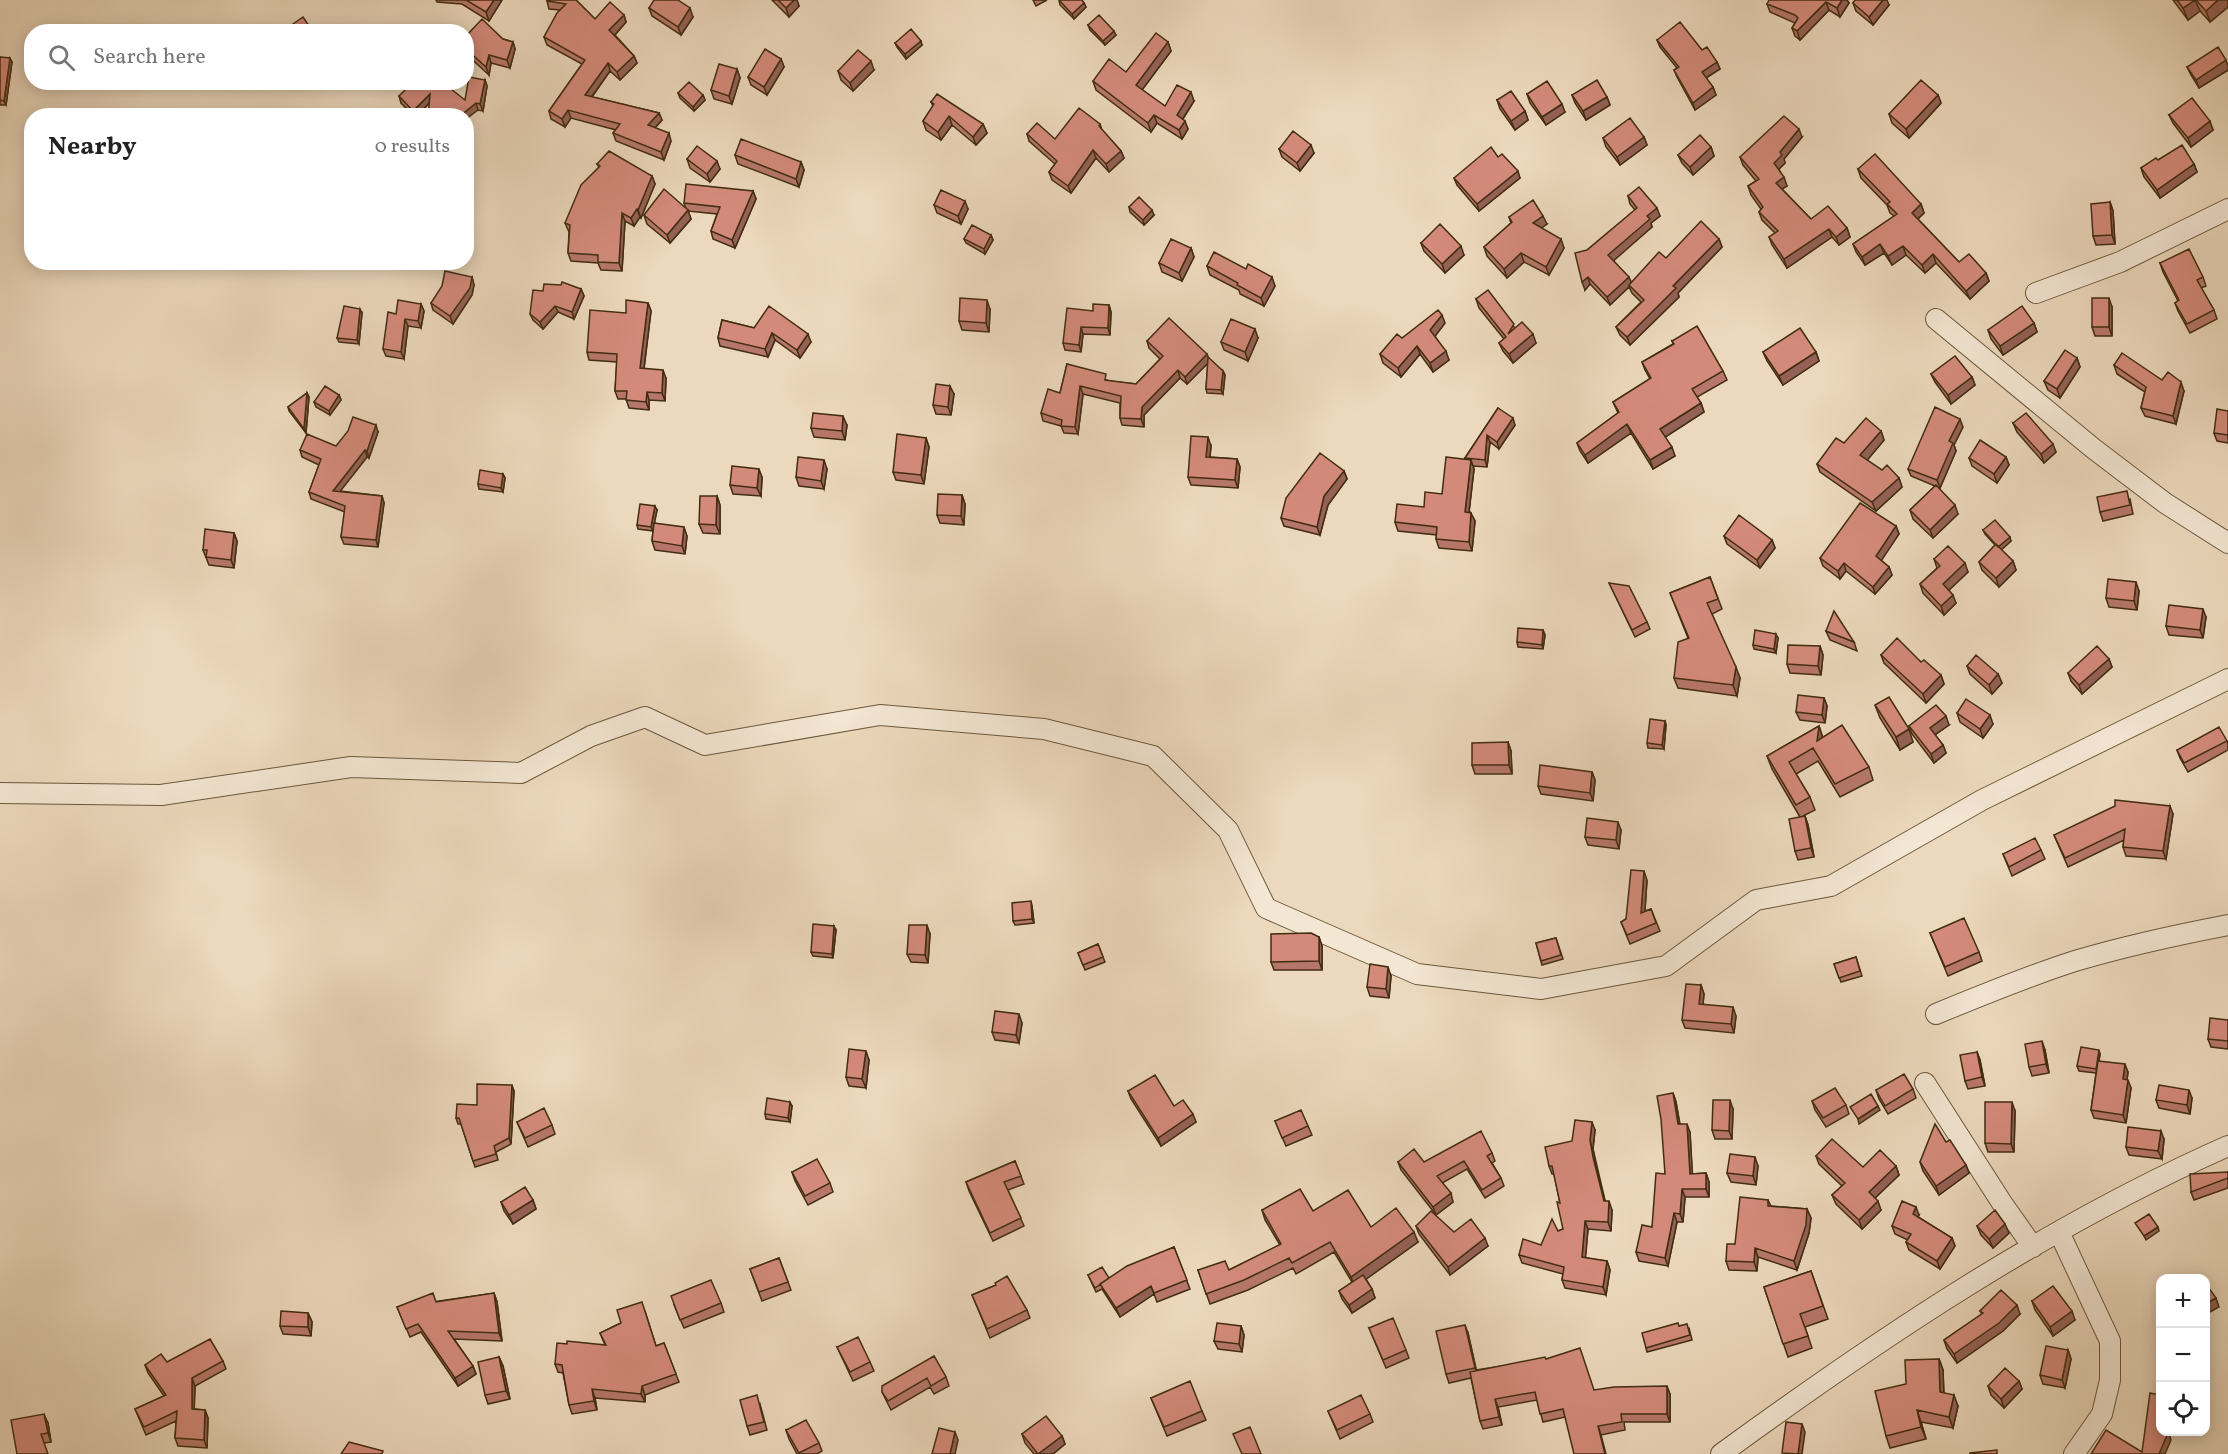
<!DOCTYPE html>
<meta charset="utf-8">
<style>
:root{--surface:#fff;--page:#f6f6f6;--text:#222;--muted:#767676;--line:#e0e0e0}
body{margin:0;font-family:Vollkorn,serif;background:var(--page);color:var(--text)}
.controls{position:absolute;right:18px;bottom:18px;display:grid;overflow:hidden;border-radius:12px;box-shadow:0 3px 15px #0003}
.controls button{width:54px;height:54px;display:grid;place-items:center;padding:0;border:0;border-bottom:2px solid var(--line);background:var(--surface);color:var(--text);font:30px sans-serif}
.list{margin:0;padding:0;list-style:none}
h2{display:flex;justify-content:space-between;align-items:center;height:78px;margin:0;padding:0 24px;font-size:26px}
h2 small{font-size:20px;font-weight:400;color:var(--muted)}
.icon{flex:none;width:33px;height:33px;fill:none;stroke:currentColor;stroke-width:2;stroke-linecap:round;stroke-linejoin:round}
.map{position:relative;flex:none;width:2228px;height:1454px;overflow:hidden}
.search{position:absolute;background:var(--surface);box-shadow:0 3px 15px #0003;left:24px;top:24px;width:450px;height:66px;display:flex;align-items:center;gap:15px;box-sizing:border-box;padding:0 21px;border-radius:24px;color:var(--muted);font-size:22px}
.panel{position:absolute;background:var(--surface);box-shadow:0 3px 15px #0003;left:24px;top:108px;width:450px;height:162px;border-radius:24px}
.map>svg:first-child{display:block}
</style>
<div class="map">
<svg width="2228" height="1454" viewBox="0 0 2228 1454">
<rect width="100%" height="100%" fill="#ecd8bc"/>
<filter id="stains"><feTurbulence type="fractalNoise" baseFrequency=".00333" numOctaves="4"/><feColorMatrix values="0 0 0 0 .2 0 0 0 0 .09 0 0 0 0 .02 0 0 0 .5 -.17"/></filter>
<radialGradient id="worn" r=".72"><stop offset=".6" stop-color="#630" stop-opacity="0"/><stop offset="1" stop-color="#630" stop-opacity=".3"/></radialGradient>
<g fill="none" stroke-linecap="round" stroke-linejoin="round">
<defs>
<path id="minor" d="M2036,293L2120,262L2228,209
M1936,319L2094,449L2165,503L2228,543
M0,793L161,795L351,767L521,773L591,736L645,717L705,745L880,715L1044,729L1153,756L1228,830L1266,908L1417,974L1541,989L1666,966L1756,900L1831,886L1982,800L2228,679
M1936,1014C1982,995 2028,976 2075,961C2125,946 2176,935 2228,925
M1925,1083L2002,1203L2033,1247
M2059,1232L2110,1341V1380L2102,1414L2074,1454
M1721,1454C1880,1338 2047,1226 2228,1146"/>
</defs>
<!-- minor casing -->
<use href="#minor" stroke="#6c583b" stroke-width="22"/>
<!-- minor -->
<use href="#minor" stroke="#f3e6d3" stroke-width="20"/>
</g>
<!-- wall -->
<path fill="#b6776a" stroke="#422d10" stroke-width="1.5" d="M436,0H502L489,21L462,4L437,2Z
M576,0L595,19L624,15L626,22L615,35L634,56L637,63L620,80L610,71L592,97L659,113L662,120L655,128L671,141L664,160L616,141L613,133L616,130L571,118L565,127L551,119L549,111L582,64L547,45L544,37L560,10L549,9L547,1Z
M772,0H797L799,6L789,17Z
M1033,0H1047L1036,6Z
M1059,0L1084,3L1086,7L1074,19L1060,5Z
M1847,0L1849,3L1840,17L1829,10L1800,40L1795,36L1792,28L1795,23L1770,12L1767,4Z
M2173,0H2228V7L2210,22L2200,11L2188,20Z
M1853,3L1889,5L1873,25L1856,11Z
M649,8L693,17L681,35L652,16Z
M1088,25L1116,35L1105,45L1090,30Z
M466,36L503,39L513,42L515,49L510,68L491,63L489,75L466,54Z
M1657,40L1702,50L1717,62L1720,69L1706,78L1713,87L1716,95L1695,110L1677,77L1674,70L1677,68L1660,47Z
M1168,42L1171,51L1142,90L1165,106L1194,101L1183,119L1188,129L1182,139L1157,123L1151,132L1096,90L1093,81L1126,72Z
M895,43L922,45L906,59L897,47Z
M0,57L12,62L6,105H0Z
M781,59L784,67L767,95L751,85L748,77Z
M2228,66V70L2199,88L2191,75L2187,67Z
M737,69L740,78L732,104L714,99L711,90Z
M874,70L853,91L841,80L838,71Z
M485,80L487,86L483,111L429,103L417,116H414L401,103L399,96L465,100Z
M678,93L703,95L705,100L694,111L680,98Z
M1527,94L1565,112L1546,125L1530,103Z
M1572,95L1607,97L1610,105L1586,120L1575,103Z
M1938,95L1941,103L1909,138L1892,123L1889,114Z
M1497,100L1525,111L1528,120L1515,130L1500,109Z
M931,102L983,124L987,133L976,145L952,125L941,140L926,130L923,121L933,106Z
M2169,115L2213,130L2191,147L2173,123Z
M1100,124L1102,130L1121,151L1124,158L1109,172L1096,158L1071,193L1052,180L1049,172L1055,164L1029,141L1027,134L1055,139Z
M1644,137L1647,145L1620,165L1606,147L1603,138Z
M1802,137L1784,159L1785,163L1779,169L1787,186L1782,189L1811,219L1847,228L1850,237L1839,245L1832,237L1787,268L1772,245L1769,237L1775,233L1762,220L1759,212L1761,209L1751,195L1748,186L1756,181L1743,165L1740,157Z
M1711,147L1714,156L1693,175L1682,163L1678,155Z
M1279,149L1314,153L1300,171L1282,157Z
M735,155L801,162L804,170L799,187L738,164Z
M1498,157L1520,178L1479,211L1457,185L1454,178Z
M687,159L720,169L710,182L690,168Z
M2158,160L2194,164L2197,172L2160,198L2144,177L2141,168Z
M597,164L652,176L655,184L641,218L640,217L634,226L625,221L622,271L601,270L598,263L571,261L568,253L569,232L565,223L599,167Z
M1858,169L1921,204L1924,213L1918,219L1959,262L1986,273L1989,281L1970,299L1936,263L1925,273L1906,255L1892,265L1884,253L1865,265L1856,252L1853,244L1894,216L1890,213L1887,205L1861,178Z
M753,191L756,199L735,248L713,239L711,231L717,214L688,211L691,219L670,243L647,224L644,215L686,209L684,203Z
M1628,196L1660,216L1651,223L1652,227L1613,260L1631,282L1666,258L1719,239L1722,247L1678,293L1679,297L1630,345L1620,335L1616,327L1641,302L1632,293L1629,287L1610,305L1590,284L1585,290L1587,250L1635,210L1630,204Z
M2110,202L2113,211L2115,244L2096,245L2093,236Z
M934,205L968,209L961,224L937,213Z
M1129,207L1154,215L1144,225L1130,212Z
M1509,217L1547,224L1541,228L1564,248L1549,275L1524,262L1507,278L1487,256L1484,247L1511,223Z
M991,235L993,240L985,254L966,243L964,239Z
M1421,243L1464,255L1445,273L1424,251Z
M1191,248L1194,257L1182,281L1162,272L1159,263Z
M2160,263L2203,277L2206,286L2201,288L2214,310L2217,319L2190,333L2178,311L2175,303L2178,301L2163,272Z
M1207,266L1275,286L1264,306L1240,294L1239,290L1210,275Z
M472,277L474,285L472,295L453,324L433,310L431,303Z
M581,289L584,296L574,319L558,312L543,329L533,320L530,314L543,291Z
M1476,299L1536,343L1513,363L1503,351L1499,343L1504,339L1479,308Z
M648,303L651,311L644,369L666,378L665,401L649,400V410L629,408L626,399H618L615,391L617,362L589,360L587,352L626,313Z
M421,304L424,311L421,328L408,326L404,359L386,356L383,349L396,314Z
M1109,305L1111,312L1110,335L1083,334L1081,352L1065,350L1063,343L1093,311Z
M2112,307V336H2095L2092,327Z
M990,309L989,332L962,330L959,321Z
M362,313L359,344L339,342L337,338Z
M722,320L811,342L800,358L775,340L768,357L720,346L718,338Z
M1445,323L1435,336L1449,360L1433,372L1420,354L1401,377L1383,363L1380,354Z
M2034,323L2037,332L2003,355L1991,339L1988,330Z
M1258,338L1248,361L1224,350L1221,342Z
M1147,341L1208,358L1223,371L1225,375L1223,394L1207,393L1206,389L1208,363L1187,384L1180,378L1144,415V427L1122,425L1120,418V403L1083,394L1078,434L1064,433L1061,426L1043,421L1041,413L1060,393L1067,364L1109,381L1136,384L1160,359L1149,348Z
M1672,341L1723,371L1727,380L1697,397L1701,403L1704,412L1665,437L1675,456L1653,469L1631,433L1588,463L1580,451L1577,443L1618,413L1613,402L1650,379L1645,370L1642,362L1673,344Z
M1763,352H1816L1819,361L1783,385L1767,361Z
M2077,358L2080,367L2060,398L2048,390L2044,381Z
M2114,365L2162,380L2184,391L2176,424L2145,416L2141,408L2145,392L2117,374Z
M1931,374L1972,377L1975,385L1951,404L1935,382Z
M307,393L309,397L306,433L289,411L288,407Z
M954,394L951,415L936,414L933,405Z
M339,395L341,400L330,415L316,407L314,402Z
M1498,408L1515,425L1499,449L1490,442L1487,467L1473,466L1474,469L1469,512L1475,521L1472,551L1439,548L1436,539L1437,535L1398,531L1395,522L1424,507L1442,494L1465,459V458Z
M2228,411V443L2217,441L2214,433Z
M2013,423L2056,452L2044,463L2017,432Z
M847,425L845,440L814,437L811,428Z
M1963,427L1954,445L1956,451L1940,488H1938L1958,514L1933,538L1913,519L1910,510L1935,486L1911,476L1908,469Z
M1881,431L1884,440L1867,460L1882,470L1899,478L1902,487L1876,511L1820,472L1817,464L1844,443Z
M378,432L369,458L367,457L340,491L382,496L384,503L378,547L344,544L341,537L345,512L311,499L309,492L319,465L302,457L300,450L336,446Z
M926,438L929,447L924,484L896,480L893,472Z
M1211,446L1210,457L1237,459L1240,467L1238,488L1191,485L1188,477Z
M2006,457L2009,465L1997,483L1972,466L1969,458Z
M827,469L824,489L799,486L796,477Z
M1344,471L1347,479L1328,505L1320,535L1284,526L1281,518Z
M503,474L505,478L503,492L479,489L478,484Z
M762,477L761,496L733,494L730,485Z
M962,495L965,504L964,525L940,523L937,515Z
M717,496L720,505V534L703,533L699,524Z
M2130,499L2133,514L2103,521L2100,512Z
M657,510L654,523L687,536L685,554L655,550L652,541L653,531L638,529L637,525Z
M1896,526L1899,534L1881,560L1889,567L1892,575L1875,594L1846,571L1840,579L1823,566L1820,558Z
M1983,530L2011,541L2001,550L2013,561L2016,570L1999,587L1982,570L1979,562L1995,545L1985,534Z
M234,533L237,541L234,568L209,565L203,550Z
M1724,536L1772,540L1775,548L1760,568L1727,544Z
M1934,559L1968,572L1949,590L1956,603L1944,615L1923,593L1920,584L1937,568Z
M1710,577L1722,609L1712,614L1740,678L1737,696L1678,688L1674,678L1688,638L1670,593Z
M1609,583L1647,622L1650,629L1635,637Z
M2139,591L2137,610L2109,607L2106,598Z
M2206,617L2203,638L2169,635L2166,626Z
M1543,630L1545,635L1543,649L1518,647L1517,642Z
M1826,631L1854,642L1857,651L1830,640Z
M1778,638L1776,653L1754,649L1753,645Z
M1820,646L1823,655L1821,675L1790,673L1787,664Z
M1881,655L1921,662L1941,675L1944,684L1926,703L1884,663Z
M2109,659L2112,667L2082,694L2071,681L2068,673Z
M1967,666L1998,674L2002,683L1992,694L1970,674Z
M1824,698L1827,706L1825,723L1800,720L1796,712Z
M1875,705L1913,742L1900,750L1880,718Z
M1957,713L1993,724L1983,738L1960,722Z
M1665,721L1666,725L1664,749L1648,748L1647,743Z
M1949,725L1935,735L1943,745L1946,753L1934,763L1912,734L1909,726Z
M1819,726L1823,738L1869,767L1873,780L1840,797L1818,761L1796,774L1810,797L1815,810L1803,816H1805L1808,825L1814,857L1798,860L1795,851L1800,817L1772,769L1767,756Z
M2227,741L2228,744V750L2188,772L2180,758L2177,750Z
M1508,742L1511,751L1512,774H1475L1472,765Z
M1592,772L1595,780L1593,801L1541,794L1538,786Z
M2173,814L2166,859L2126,856L2123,847L2124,840L2068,867L2054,835Z
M1621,830L1619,849L1588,845L1585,837Z
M2041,850L2045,859L2012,876L2003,854Z
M1647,880L1645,911L1651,909L1660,931L1630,944L1621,922L1626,919Z
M1032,906L1034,923L1015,925L1013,921Z
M836,930L833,958L813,956L811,952Z
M1930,933L1979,952L1982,961L1948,976Z
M930,934L928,963L911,962L907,954Z
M1319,937L1322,946V970H1274L1271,962Z
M1556,938L1563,959L1542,965L1536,943Z
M1098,944L1105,962L1085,970L1078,953Z
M1856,957L1862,976L1841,982L1834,964Z
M1391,976L1389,998L1370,996L1367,987Z
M1701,985L1704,994L1703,1004L1736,1016L1734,1033L1685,1028L1682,1020Z
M2228,1020V1049L2211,1047L2208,1039Z
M1022,1023L1019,1043L995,1040L992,1032Z
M2045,1050L2049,1073L2032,1076L2029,1067Z
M1977,1052L1980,1060L1985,1086L1968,1089L1965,1081Z
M2100,1054L2099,1061L2128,1072L2127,1080L2131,1088L2126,1123L2094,1118L2091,1110L2096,1073L2079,1071L2077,1066Z
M869,1060L866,1088L849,1086L846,1077Z
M1913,1089L1916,1098L1888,1114L1879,1099L1876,1090Z
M514,1091L511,1144L496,1152L498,1160L475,1167L461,1124H458L456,1118L477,1105Z
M1128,1091L1174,1106L1196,1122L1161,1146L1131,1099Z
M1673,1093L1676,1102L1680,1124L1690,1132L1692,1174L1706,1173L1709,1182V1197H1685L1683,1222H1677L1668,1266L1639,1261L1636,1252L1652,1227L1665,1174Z
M2192,1098L2190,1114L2159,1108L2156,1100Z
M1812,1101L1846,1105L1849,1114L1826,1127L1815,1110Z
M792,1106L790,1122L766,1119L765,1114Z
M1733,1109L1732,1139H1715L1712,1130Z
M2015,1111L2014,1152H1988L1985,1143Z
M1275,1121L1308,1126L1312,1135L1286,1146Z
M517,1122L552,1125L555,1134L528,1147Z
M1595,1130L1593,1149L1596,1166L1605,1201L1612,1210L1611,1231L1588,1229L1585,1258L1607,1261L1610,1270L1606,1295L1565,1288L1562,1280L1563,1274L1522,1263L1519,1255L1541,1245L1558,1231L1563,1229L1560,1203L1554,1174H1552L1549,1166L1572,1141Z
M2164,1139L2162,1159L2129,1155L2126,1147Z
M1946,1142L1966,1165L1969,1173L1939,1195L1923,1171L1920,1162Z
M1492,1153L1495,1161L1492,1163L1501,1178L1504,1186L1485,1198L1467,1169L1442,1183L1453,1202L1436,1215L1401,1170L1398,1162H1424Z
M1816,1156L1863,1167L1896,1166L1899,1175L1875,1198L1881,1210L1862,1229L1836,1204L1832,1195L1842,1186L1819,1164Z
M1015,1161L1024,1184L1008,1190L1024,1226L993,1241L969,1191L966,1182Z
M1758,1166L1756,1185L1731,1182L1727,1173Z
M792,1172L830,1183L833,1192L808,1205L795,1181Z
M2228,1172V1188L2194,1200L2191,1192Z
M533,1200L536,1209L513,1224L504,1211L501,1202Z
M1768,1200L1771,1206L1807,1209L1811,1218L1809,1233L1797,1270L1758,1257L1757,1271L1729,1270L1726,1261L1735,1244Z
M1262,1210L1313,1211L1418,1242L1366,1279L1372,1289L1375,1298L1352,1313L1342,1299L1339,1291L1352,1282L1334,1252L1296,1274L1293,1268L1248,1290L1210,1304L1198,1270H1229L1280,1245L1265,1220Z
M1919,1215L1918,1217L1952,1238L1955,1246L1940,1269L1909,1250L1906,1242L1908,1240L1895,1234L1892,1226Z
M1416,1226L1454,1232L1488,1246L1450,1275L1419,1234Z
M1977,1226L2009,1233L1993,1248L1981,1235Z
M1174,1247L1190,1289L1157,1302L1154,1294L1120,1317L1102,1289L1096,1292L1088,1275L1109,1278Z
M779,1258L791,1290L762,1301L750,1269Z
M1811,1271L1828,1319L1805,1327L1812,1348L1788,1357L1764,1287Z
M996,1285L1027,1310L1030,1318L990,1338L972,1295Z
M494,1293L497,1302L502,1341L454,1339L473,1366L476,1374L458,1386L421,1332L410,1337L397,1307Z
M2032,1301L2075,1320L2053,1336L2035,1310Z
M721,1303L724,1312L684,1328L674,1305Z
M645,1311L656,1346L664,1343L679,1382L645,1395V1402L595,1398L597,1410L572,1414L569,1405L563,1373L558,1372L555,1364L567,1344L605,1345L600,1333Z
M1980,1311L2020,1314L2003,1331L1957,1363L1947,1349L1944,1340L1982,1314Z
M308,1313L312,1322L311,1336L283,1334L280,1326Z
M1241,1326L1244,1335L1242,1352L1218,1349L1214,1341Z
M1369,1328L1406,1350L1409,1358L1386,1368Z
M1689,1328L1692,1340L1647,1352L1646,1348Z
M1468,1333L1476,1370L1546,1359L1594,1390L1670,1394V1422H1624L1625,1430L1601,1435L1565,1417L1543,1422L1537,1400L1498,1407L1502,1425L1483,1429L1480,1421L1471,1378L1449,1383L1446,1374Z
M837,1347L870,1362L874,1371L853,1381Z
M2068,1350L2071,1359L2065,1388L2043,1384L2040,1375Z
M934,1356L946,1377L949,1386L934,1394L930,1387L891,1410L882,1392Z
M499,1357L503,1366L510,1399L488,1404L485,1395Z
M1939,1359L1943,1370L1944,1393L1958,1406L1953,1428L1921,1422L1926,1439L1890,1448L1886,1436L1906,1384Z
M223,1361L226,1369L195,1386L194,1409L205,1410L208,1418L207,1448L178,1446L175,1438L176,1421L146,1435L135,1409L164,1396L148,1373L145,1365L167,1362Z
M2019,1381L2022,1389L2004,1408L1991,1395L1988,1386Z
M1151,1398L1202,1411L1206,1420L1167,1436Z
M760,1404L767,1430L750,1435L747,1426Z
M1328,1411L1370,1414L1373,1422L1340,1439Z
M48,1423L51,1442L44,1443L17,1454Z
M786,1430L819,1443L822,1451L817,1454H797L789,1439Z
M1022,1434L1062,1436L1065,1444L1053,1454H1034L1025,1443Z"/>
<!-- shaded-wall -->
<path fill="#946156" stroke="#422d10" stroke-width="1.5" d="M494,0H502L489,21L486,12Z
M794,0H797L799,6L789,17L786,8Z
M1842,0H1847L1849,3L1840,17L1837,8Z
M1883,0H1887L1889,5L1873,25L1869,17Z
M2195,0L2200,11L2188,20L2183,8Z
M2218,0H2228V7L2210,22L2206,11Z
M1826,2L1829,10L1800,40L1797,31Z
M1084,3L1086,7L1074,19L1072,14Z
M690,8L693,17L681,35L678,27Z
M624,15L626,22L612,38L609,30Z
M1114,31L1116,35L1105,45L1103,41Z
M921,41L922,45L906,59L905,54Z
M513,42L515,49L510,68L507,60Z
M1168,42L1171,51L1139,94L1136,85Z
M489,55L491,63L489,75L486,67Z
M634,56L637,63L620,80L617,72Z
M10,58L12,62L6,105L4,101Z
M781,59L784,67L767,95L764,87Z
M2226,60L2228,66V70L2199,88L2196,80Z
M871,61L874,70L853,91L850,83Z
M1717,62L1720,69L1704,79L1702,72Z
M608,63L610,71L587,103L585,95Z
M737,69L740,78L732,104L729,96Z
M485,80L487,86L483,111L480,104Z
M1713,87L1716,95L1695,110L1693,103Z
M1191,92L1194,101L1180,123L1177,115Z
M430,94L432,100L417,116H414L413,111Z
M703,95L705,100L694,111L693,107Z
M1938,95L1941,103L1909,138L1906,129Z
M1607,97L1610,105L1586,120L1583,111Z
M476,103L478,110L466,119V116H460Z
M1562,104L1565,112L1546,125L1542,117Z
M568,110L571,118L565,127L562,119Z
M1525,111L1528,120L1515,130L1511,121Z
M659,113L662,120L650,133L648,125Z
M1154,115L1157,123L1151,132L1148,123Z
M949,116L952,125L941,140L938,132Z
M1185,121L1188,129L1182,139L1179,130Z
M2210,121L2213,130L2191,147L2188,138Z
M983,124L987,133L976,145L973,137Z
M1799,129L1802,137L1784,159L1785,163L1777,171L1774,163L1780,152Z
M669,133L671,141L664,160L661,152Z
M1644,137L1647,145L1620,165L1617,157Z
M1311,145L1314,153L1300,171L1297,163Z
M1711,147L1714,156L1693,175L1690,167Z
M1093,150L1096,158L1071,193L1068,186Z
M1121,151L1124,158L1109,172L1106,164Z
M717,161L720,169L710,182L707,174Z
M801,162L804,170L799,187L796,179Z
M2194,164L2197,172L2160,198L2157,190Z
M1518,171L1520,178L1479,211L1477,204Z
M652,176L655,184L641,218L638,210Z
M1784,177L1787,186L1779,191L1776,183Z
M753,191L756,199L735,248L732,240Z
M965,201L968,209L961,224L958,216Z
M2110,202L2113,211L2115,244L2112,235Z
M1921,204L1924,213L1915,221L1912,213Z
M1657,208L1660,216L1651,223L1652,227L1611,263L1608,255L1647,216Z
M637,209L640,217L634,226L631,218Z
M688,210L691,219L670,243L667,235Z
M1152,210L1154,215L1144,225L1143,220Z
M622,213L625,221L622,271L619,263Z
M1543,216L1547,224L1536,232L1533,223Z
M1847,228L1850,237L1839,245L1836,237Z
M1829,229L1832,237L1787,268L1784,259Z
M991,235L993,240L985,254L984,249Z
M1561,239L1564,248L1549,275L1546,267Z
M1719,239L1722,247L1678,293L1679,297L1630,345L1627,337L1673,286Z
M1880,244L1884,253L1865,265L1862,257Z
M1461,246L1464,255L1445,273L1442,264Z
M1903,246L1906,255L1892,265L1888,256Z
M1191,248L1194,257L1182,281L1179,273Z
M1521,253L1524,262L1507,278L1504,269Z
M1933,254L1936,263L1925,273L1922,265Z
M1986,273L1989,281L1970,299L1966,291Z
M472,277L474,285L472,295L453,324L450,316Z
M1272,277L1275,286L1264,306L1261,298Z
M1588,277L1590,284L1585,290L1582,282Z
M1629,277L1632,284L1610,305L1607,297Z
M581,289L584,296L574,319L572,312Z
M2109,298L2112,307V336L2109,327Z
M987,300L990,309L989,332L986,323Z
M648,303L651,311L643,376L640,368Z
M421,304L424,311L421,328L418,321Z
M1109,305L1111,312L1110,335L1108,328Z
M555,306L558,312L543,329L540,322Z
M360,309L362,313L359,344L357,340Z
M1442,315L1445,323L1433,339L1430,330Z
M405,319L408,326L404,359L401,352Z
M2034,323L2037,332L2003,355L2000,346Z
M1081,327L1083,334L1081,352L1079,345Z
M1255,329L1258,338L1248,361L1245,352Z
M772,333L775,340L768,357L765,349Z
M808,334L811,342L800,358L797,350Z
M1533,334L1536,343L1513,363L1509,354Z
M1417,346L1420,354L1401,377L1398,368Z
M1446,351L1449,360L1433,372L1430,363Z
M1816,352L1819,361L1783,385L1779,376Z
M1207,354L1210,361L1187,384L1185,377Z
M2077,358L2080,367L2060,398L2057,389Z
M663,370L666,378L665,401L662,393Z
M1178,370L1180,378L1144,415V427L1141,419L1142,407Z
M1223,371L1225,375L1223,394L1221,390Z
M1972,377L1975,385L1951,404L1948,395Z
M2181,382L2184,391L2176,424L2173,416Z
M950,386L954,394L951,415L948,407Z
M1080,386L1083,394L1078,434L1075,427Z
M647,392L649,400V410L646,402Z
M307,393L309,397L306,433L304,429Z
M339,395L341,400L330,415L329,411Z
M1701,403L1704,412L1664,438L1660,429Z
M843,416L847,425L845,440L842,431Z
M1513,418L1515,425L1499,449L1497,442Z
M1960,419L1963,427L1954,445L1956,451L1940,488L1937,480L1949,441Z
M1627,424L1631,433L1588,463L1585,455Z
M376,425L378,432L369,458L367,451Z
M1881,431L1884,440L1864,464L1860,455Z
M1487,435L1490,442L1487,467L1485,460Z
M1208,437L1211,446L1209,465L1206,457Z
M926,438L929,447L924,484L921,475Z
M2053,444L2056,452L2044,463L2041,454Z
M1672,447L1675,456L1653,469L1650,460Z
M365,450L367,457L335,498L333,491Z
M2006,457L2009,465L1997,483L1994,474Z
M1237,459L1240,467L1238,488L1235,480Z
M824,460L827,469L824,489L821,481Z
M1471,460L1474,469L1468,521L1465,512Z
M759,469L762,477L761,496L757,488Z
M1344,471L1347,479L1328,505L1320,535L1317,527L1324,496Z
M503,474L505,478L503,492L501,488Z
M1899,478L1902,487L1876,511L1872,502Z
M962,495L965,504L964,525L961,516Z
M382,496L384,503L378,547L376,540Z
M717,496L720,505V534L716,525Z
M1955,505L1958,514L1933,538L1930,530Z
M655,506L657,510L653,531L651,527Z
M1471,513L1475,521L1472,551L1469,542Z
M1896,526L1899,534L1879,564L1876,556Z
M684,527L687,536L685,554L682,546Z
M234,533L237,541L234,568L231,560Z
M2010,537L2011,541L2000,551L1998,547Z
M1772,540L1775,548L1760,568L1757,560Z
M2013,561L2016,570L1999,587L1996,578Z
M1844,563L1846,571L1840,579L1838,571Z
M1965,563L1968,572L1946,593L1943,584Z
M1889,567L1892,575L1875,594L1873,587Z
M2136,582L2139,591L2137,610L2134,601Z
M1953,595L1956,603L1944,615L1941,606Z
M2203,609L2206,617L2203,638L2200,630Z
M1543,630L1545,635L1543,649L1542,645Z
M1776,634L1778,638L1776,653L1774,649Z
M1820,646L1823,655L1821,675L1818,666Z
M2109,659L2112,667L2082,694L2079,685Z
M1736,667L1740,678L1737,696L1733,685Z
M1998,674L2002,683L1992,694L1989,685Z
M1941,675L1944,684L1926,703L1923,694Z
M1824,698L1827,706L1825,723L1822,715Z
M1990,715L1993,724L1983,738L1980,729Z
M1946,716L1949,725L1933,736L1930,728Z
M1665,721L1666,725L1664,749L1662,745Z
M1819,726L1823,739L1817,741Z
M1909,729L1913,742L1900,750L1896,737Z
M1508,742L1511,751L1512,774L1509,765Z
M1943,745L1946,753L1934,763L1931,754Z
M1592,772L1595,780L1593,801L1590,793Z
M2170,806L2173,814L2166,859L2163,851Z
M1805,816L1808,825L1814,857L1811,848Z
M1618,822L1621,830L1619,849L1616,840Z
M1644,871L1647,880L1644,922L1641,913Z
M1031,901L1032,906L1034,923L1032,919Z
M927,925L930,934L928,963L925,955Z
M834,926L836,930L833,958L832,954Z
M1319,937L1322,946V970L1319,961Z
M1388,967L1391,976L1389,998L1386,989Z
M1701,985L1704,994L1702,1012L1699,1004Z
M1733,1007L1736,1016L1734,1033L1731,1024Z
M1019,1014L1022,1023L1019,1043L1016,1035Z
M2042,1041L2045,1050L2049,1073L2046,1064Z
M2099,1050L2100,1054L2097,1074L2096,1069Z
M866,1051L869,1060L866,1088L862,1079Z
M1977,1052L1980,1060L1985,1086L1982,1077Z
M2125,1064L2128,1072L2126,1087L2123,1079Z
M2128,1080L2131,1088L2126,1123L2123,1115Z
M512,1085L514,1091L511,1144L509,1138Z
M2189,1090L2192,1098L2190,1114L2187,1105Z
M1673,1093L1676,1102L1681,1132L1678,1124Z
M1730,1100L1733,1109L1732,1139L1729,1131Z
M790,1102L792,1106L790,1122L788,1118Z
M2012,1102L2015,1111L2014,1152L2011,1144Z
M1878,1106L1880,1110L1859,1124L1858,1119Z
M1193,1114L1196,1122L1161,1146L1158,1138Z
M1592,1122L1595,1130L1593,1149L1607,1209L1604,1201L1590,1140Z
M1687,1124L1690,1132L1693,1182L1690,1174Z
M2161,1131L2164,1139L2162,1159L2158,1151Z
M1755,1157L1758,1166L1756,1185L1753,1176Z
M1966,1165L1969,1173L1939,1195L1936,1186Z
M1896,1166L1899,1175L1872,1201L1869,1192Z
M1706,1173L1709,1182V1197L1706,1189Z
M1682,1189L1685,1197L1683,1222L1680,1214Z
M1451,1193L1453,1202L1436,1215L1433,1207Z
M533,1200L536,1209L513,1224L509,1215Z
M1609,1201L1612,1210L1611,1231L1608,1222Z
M1878,1201L1881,1210L1862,1229L1859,1220Z
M1916,1207L1919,1215L1916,1223L1913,1214Z
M1807,1209L1811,1218L1809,1233L1797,1270L1794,1261Z
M1674,1213L1677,1222L1668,1266L1665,1258Z
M1585,1221L1588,1229L1585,1265L1582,1257Z
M2005,1224L2009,1233L1993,1248L1989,1239Z
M2158,1227L2159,1231L2146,1240L2144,1236Z
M1414,1232L1418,1242L1355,1287L1351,1277Z
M1485,1238L1488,1246L1450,1275L1448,1267Z
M1952,1238L1955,1246L1940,1269L1937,1261Z
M1755,1248L1758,1257L1757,1271L1754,1262Z
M1607,1261L1610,1270L1606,1295L1603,1287Z
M1151,1286L1154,1294L1120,1317L1116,1308Z
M1372,1289L1375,1298L1352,1313L1349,1305Z
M494,1293L497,1302L502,1341L499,1333Z
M2216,1298L2219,1307L2205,1315V1304Z
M2017,1305L2020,1314L2003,1331L1957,1363L1954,1354Z
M2072,1311L2075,1320L2053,1336L2050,1327Z
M308,1313L312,1322L311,1336L308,1327Z
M1465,1325L1468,1333L1478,1377L1475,1368Z
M1241,1326L1244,1335L1242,1352L1239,1344Z
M2068,1350L2071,1359L2065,1388L2062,1380Z
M499,1357L503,1366L510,1399L506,1391Z
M1939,1359L1943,1370L1944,1404L1940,1392Z
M473,1366L476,1374L458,1386L455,1378Z
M192,1378L195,1386L194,1417L192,1409Z
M2019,1381L2022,1389L2004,1408L2001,1399Z
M642,1386L645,1395V1402L641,1394Z
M1667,1386L1670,1394V1422L1667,1414Z
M592,1389L595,1398L597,1410L594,1401Z
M1954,1395L1958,1406L1953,1428L1949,1417Z
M1495,1399L1498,1407L1502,1425L1499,1417Z
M205,1410L208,1418L207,1448L204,1440Z
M1917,1410L1921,1422L1926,1439L1921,1427Z
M44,1414L48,1423L51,1442L48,1433Z
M1802,1424L1805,1432L1802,1454H1798Z
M1598,1426L1601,1435L1606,1454H1605Z
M2167,1431H2172L2170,1437L2171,1440L2165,1454H2159Z
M955,1432L958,1440L955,1454H950Z
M1062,1436L1065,1444L1053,1454H1038Z"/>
<!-- building -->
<path fill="#d48a7b" stroke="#422d10" stroke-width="1.5" d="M466,0H494L486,12Z
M547,0H576L595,19L610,2L624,15L609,30L634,56L617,72L608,63L585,95L659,113L648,125L669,133L661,152L613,133L620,124L568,110L562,119L549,111L585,60L544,37L557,13L566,4L547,1Z
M654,0H678L690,8L678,27L649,8Z
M778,0H794L786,8Z
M1059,0H1082L1084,3L1072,14Z
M1769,0H1842L1837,8L1826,2L1797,31L1792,28L1798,18L1795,15L1767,4Z
M1855,0H1883L1869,17L1853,3Z
M2177,0H2195L2183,8Z
M2196,0H2218L2206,11Z
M1099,15L1114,31L1103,41L1088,25Z
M303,17L313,32L283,31Z
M482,19L503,39L513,42L507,60L489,55L486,67L466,49V36Z
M1680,22L1702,50L1707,47L1717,62L1702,72L1713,87L1693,103L1674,70L1679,67L1657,40Z
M392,26L401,32H389Z
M911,29L921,41L905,54L895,43Z
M1156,33L1168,42L1136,85L1165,106L1177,85L1191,92L1177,115L1185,121L1179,130L1154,115L1148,123L1093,81L1109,59L1126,72Z
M2218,47L2226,60L2196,80L2187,67Z
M765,49L781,59L764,87L748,77Z
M858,50L871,61L850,83L838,71Z
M0,57L10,58L4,101L0,100Z
M719,64L737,69L729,96L711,90Z
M469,77L485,80L480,104L476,103L460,116H428L430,94L413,111L399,96L413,82H442L465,100Z
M1597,80L1607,97L1583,111L1572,95Z
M1921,80L1938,95L1906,129L1889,114Z
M1547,81L1562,104L1542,117L1527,94Z
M689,82L703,95L693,107L678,93Z
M1511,91L1525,111L1511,121L1497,100Z
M937,94L983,124L973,137L949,116L938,132L923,121L934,104L931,102Z
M2192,98L2210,121L2188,138L2169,115Z
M1079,108L1100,124L1099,126L1121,151L1106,164L1093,150L1068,186L1049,172L1057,161L1027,134L1037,123L1055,139Z
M1784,116L1799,129L1780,152L1782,155L1774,163L1784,177L1776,183L1811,219L1828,206L1847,228L1836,237L1829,229L1784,259L1769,237L1778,231L1759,212L1763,207L1748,186L1759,179L1740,157Z
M1630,118L1644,137L1617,157L1603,138Z
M1293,131L1311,145L1297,163L1279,149Z
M1700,135L1711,147L1690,167L1678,155Z
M741,139L801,162L796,179L735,155Z
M2182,145L2194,164L2157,190L2141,168L2156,158L2158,160Z
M697,146L717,161L707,174L687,159Z
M1491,147L1498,157L1502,154L1518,171L1477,204L1454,178Z
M609,151L652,176L638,210L637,209L631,218L622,213L619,263L598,262V255L568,253L570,225L565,223L581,185L600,166L597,164Z
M1875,154L1921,204L1912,213L1959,262L1969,254L1986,273L1966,291L1933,254L1922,265L1903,246L1888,256L1880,244L1862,257L1853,244L1897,214L1887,204L1890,202L1858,169Z
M686,184L753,191L732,240L711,231L720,207L684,203Z
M1639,187L1657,208L1647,216L1650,219L1608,255L1629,277L1607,297L1588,277L1582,282L1575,253L1587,250L1637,208L1628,196Z
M664,189L688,210L667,235L644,215Z
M941,190L965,201L958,216L934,205Z
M1139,197L1152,210L1143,220L1129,207Z
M1533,200L1543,216L1533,223L1561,239L1546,267L1521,253L1504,269L1484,247L1512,222L1509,217Z
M2110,202L2112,235L2093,236L2091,204Z
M1701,221L1719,239L1673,286L1676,288L1627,337L1616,327L1644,300L1629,285L1659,252L1666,258Z
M1440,224L1461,246L1442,264L1421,243Z
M972,225L991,235L984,249L964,239Z
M1171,239L1191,248L1179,273L1159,263Z
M2189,249L2203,277L2197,280L2214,310L2187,324L2175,303L2179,300L2160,263Z
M1214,252L1246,269L1248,264L1272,277L1261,298L1237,285L1238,283L1207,266Z
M445,271L472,277L470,288L450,316L431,303L442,286Z
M562,282L581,289L572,312L555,306L540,322L530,314L533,290L543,291L544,284L561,285Z
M1488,290L1514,324L1508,334L1522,322L1533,334L1509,354L1499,343L1506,337L1476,299Z
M960,298L987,300L986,323L959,321Z
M2092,298H2109V327H2092Z
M398,300L421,304L418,321L405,319L401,352L383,349L388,312L396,314Z
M626,300L648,303L640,368L663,370L662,393L647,392L646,402L626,400L627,391H615L617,354L587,352L590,310L626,313Z
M1093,304L1109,305L1108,328L1081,327L1079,345L1063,343L1067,308L1093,311Z
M344,306L360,309L357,340L337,338Z
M769,306L808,334L797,350L772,333L765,349L718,338L722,320L754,328Z
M2022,306L2034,323L2000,346L1988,330Z
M1438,310L1442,315L1430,330L1446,351L1430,363L1417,346L1398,368L1380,354L1397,334L1402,338Z
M1169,318L1207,354L1185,377L1178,370L1142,407L1141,419L1120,418L1121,396L1080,386L1075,427L1061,426L1062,420L1041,413L1048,389L1060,393L1067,364L1106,374L1105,380L1136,384L1163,356L1147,341Z
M1231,319L1255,329L1245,352L1221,342Z
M1697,326L1723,371L1692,389L1701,403L1660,429L1672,447L1650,460L1627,424L1585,455L1577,443L1619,412L1613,402L1651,378L1642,362L1674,344L1672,341Z
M1800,328L1816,352L1779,376L1763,352Z
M2065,350L2077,358L2057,389L2044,381Z
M2122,353L2162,380L2168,372L2181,382L2173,416L2141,408L2146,387L2114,365Z
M1955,356L1972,377L1948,395L1931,374Z
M1208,357L1223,371L1221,390L1206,389Z
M936,384L950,386L948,407L933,405Z
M325,386L339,395L329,411L314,402Z
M307,393L304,429L288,407Z
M1935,407L1960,419L1949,441L1953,443L1937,480L1908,469Z
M1498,408L1513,418L1497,442L1487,435L1485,460L1465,458Z
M2217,409L2228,411V435L2214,433Z
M813,413L843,416L842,431L811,428Z
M2026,413L2053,444L2041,454L2013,423Z
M353,417L376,425L367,451L365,450L333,491L382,496L376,540L341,537L345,506L309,492L321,459L300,450L307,434L336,446L348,431Z
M1866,418L1881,431L1860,455L1882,470L1887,465L1899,478L1872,502L1817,464L1836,438L1844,443Z
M897,434L926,438L921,475L893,472Z
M1191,436L1208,437L1206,457L1237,459L1235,480L1188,477Z
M1980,440L2006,457L1994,474L1969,458Z
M1320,453L1344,471L1324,496L1317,527L1281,518L1286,498Z
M798,457L824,460L821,481L796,477Z
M1446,457L1471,460L1465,512L1471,513L1469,542L1436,539L1437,527L1395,522L1397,504L1424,507L1425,492L1442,494Z
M732,466L759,469L757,488L730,485Z
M480,470L503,474L501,488L478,484Z
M1936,485L1955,505L1930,530L1910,510Z
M2127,491L2130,505L2100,512L2097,497Z
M938,494L962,495L961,516L937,515Z
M700,496H717L716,525L699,524Z
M1860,503L1896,526L1876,556L1889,567L1873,587L1844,563L1838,571L1820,558Z
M640,504L655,506L651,527L637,525Z
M1739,515L1772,540L1757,560L1724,536Z
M1995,520L2010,537L1998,547L1983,530Z
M654,523L684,527L682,546L652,541Z
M205,529L234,533L231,560L206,557L207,550H203Z
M1996,544L2013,561L1996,578L1979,562Z
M1948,546L1965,563L1943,584L1953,595L1941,606L1920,584L1940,566L1934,559Z
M1710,577L1718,599L1707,603L1736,667L1733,685L1674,678L1678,642L1689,638L1670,593Z
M2108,579L2136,582L2134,601L2106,598Z
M1609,583L1629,586L1647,622L1632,630Z
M2169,605L2203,609L2200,630L2166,626Z
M1834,611L1854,642L1826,631Z
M1518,628L1543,630L1542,645L1517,642Z
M1755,630L1776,634L1774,649L1753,645Z
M1897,638L1921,662L1924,660L1941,675L1923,694L1881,655Z
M1788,645L1820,646L1818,666L1787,664Z
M2097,646L2109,659L2079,685L2068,673Z
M1976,655L1998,674L1989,685L1967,666Z
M1798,695L1824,698L1822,715L1796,712Z
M1889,697L1909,729L1896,737L1875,705Z
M1966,699L1990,715L1980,729L1957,713Z
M1936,705L1946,716L1930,728L1943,745L1931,754L1909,726Z
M1650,719L1665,721L1662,745L1647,743Z
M1842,725L1869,767L1835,784L1813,748L1789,762L1810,797L1796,805L1767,756L1819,726L1817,741Z
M2219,727L2227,741L2184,763L2177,750Z
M1508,742L1509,765H1472V743Z
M1540,765L1592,772L1590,793L1538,786Z
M2115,800L2170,806L2163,851L2123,847L2125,829L2065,858L2054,835L2115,806Z
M1805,816L1811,848L1795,851L1789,819Z
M1587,818L1618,822L1616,840L1585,837Z
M2035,838L2041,850L2009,867L2003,854Z
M1631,870L1644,871L1641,913L1651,909L1656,923L1627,935L1621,922L1626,919Z
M1031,901L1032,919L1013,921L1012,903Z
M1964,918L1979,952L1945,967L1930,933Z
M813,924L834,926L832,954L811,952Z
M909,925H927L925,955L907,954Z
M1311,933L1319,937V961L1271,962V934Z
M1556,938L1561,955L1541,961L1536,943Z
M1098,944L1103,957L1083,965L1078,953Z
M1856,957L1860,971L1839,978L1834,964Z
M1370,964L1388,967L1386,989L1367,987Z
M1686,984L1701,985L1699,1004L1733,1007L1731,1024L1682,1020Z
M995,1011L1019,1014L1016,1035L992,1032Z
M2210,1018L2228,1020V1041L2208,1039Z
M2042,1041L2046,1064L2029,1067L2025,1044Z
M2081,1047L2099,1050L2096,1069L2077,1066Z
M849,1049L866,1051L862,1079L846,1077Z
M1977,1052L1982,1077L1965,1081L1960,1055Z
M2098,1061L2125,1064L2123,1079L2128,1080L2123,1115L2091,1110Z
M1904,1074L1913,1089L1885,1106L1876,1090Z
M1155,1075L1174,1106L1183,1100L1193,1114L1158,1138L1128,1091Z
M477,1084L512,1085L509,1138L494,1146L496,1154L473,1161L459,1118H456L457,1104L477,1105Z
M2159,1085L2189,1090L2187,1105L2156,1100Z
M1835,1088L1846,1105L1823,1118L1812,1101Z
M1673,1093L1678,1124H1687L1690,1174L1706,1173V1189H1682L1680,1214L1674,1213L1665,1258L1636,1252L1642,1225L1652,1227L1656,1173L1665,1174L1661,1119L1657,1096Z
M1871,1094L1878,1106L1858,1119L1850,1107Z
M767,1098L790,1102L788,1118L765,1114Z
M1713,1100H1730L1729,1131L1712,1130Z
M1985,1102H2012L2011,1144L1985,1143Z
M544,1108L552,1125L525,1138L517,1122Z
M1301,1110L1308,1126L1282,1138L1275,1121Z
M1575,1120L1592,1122L1590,1140L1593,1157L1604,1201H1609L1608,1222L1585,1221L1582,1257L1607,1261L1603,1287L1562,1280L1564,1267L1519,1255L1523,1239L1541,1245L1552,1219L1558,1231L1563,1229L1557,1202L1560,1203L1552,1166H1549L1545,1147L1572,1141Z
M1935,1124L1946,1142L1950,1140L1966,1165L1936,1186L1920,1162Z
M2128,1127L2161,1131L2158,1151L2126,1147Z
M1481,1131L1492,1153L1487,1156L1501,1178L1482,1190L1464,1161L1437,1176L1451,1193L1433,1207L1398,1162L1414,1149L1424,1162Z
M1832,1139L1863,1167L1880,1150L1896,1166L1869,1192L1878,1201L1859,1220L1832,1195L1845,1183L1816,1156Z
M1730,1154L1755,1157L1753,1176L1727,1173Z
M817,1159L830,1183L805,1196L792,1172Z
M1015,1161L1021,1176L1004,1182L1021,1218L990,1233L966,1182Z
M2228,1172V1178L2191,1192L2190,1174Z
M525,1187L533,1200L509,1215L501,1202Z
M1300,1189L1313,1211L1348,1190L1371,1227L1396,1208L1414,1232L1351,1277L1330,1242L1292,1263L1289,1258L1244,1280L1206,1294L1198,1270L1225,1261L1229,1270L1281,1244L1262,1210Z
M1740,1197L1768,1200V1206L1807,1209L1806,1225L1794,1261L1755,1248L1754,1262L1726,1261L1727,1244H1735Z
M1902,1201L1916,1207L1913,1214L1952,1238L1937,1261L1906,1242L1911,1234L1892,1226Z
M1995,1210L2005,1224L1989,1239L1977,1226Z
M1431,1211L1454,1232L1471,1219L1485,1238L1448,1267L1416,1226Z
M2149,1214L2158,1227L2144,1236L2135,1223Z
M1174,1247L1187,1280L1154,1293L1151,1286L1116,1308L1100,1284L1127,1266Z
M779,1258L788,1282L759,1292L750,1269Z
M1102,1267L1109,1278L1095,1288L1088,1275Z
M1811,1271L1823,1306L1800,1314L1808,1336L1783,1344L1764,1287Z
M1363,1275L1372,1289L1349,1305L1339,1291Z
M1007,1276L1027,1310L987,1329L972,1295L996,1285L995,1283Z
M711,1280L721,1303L680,1320L671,1296Z
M2205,1283L2216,1298L2205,1304Z
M2053,1286L2072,1311L2050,1327L2032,1301Z
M2001,1290L2017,1305L1999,1323L1954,1354L1944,1340L1983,1313L1980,1311Z
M433,1293L436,1302L494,1293L499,1333L448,1331L473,1366L455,1378L418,1324L406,1329L397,1307Z
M642,1302L656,1346L664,1343L676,1374L642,1386L641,1394L592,1389L594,1401L569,1405L562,1365L555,1364L557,1343L567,1344V1341L606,1345L600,1333L621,1323L617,1310Z
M281,1311L308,1313V1327L280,1326Z
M1393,1318L1406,1350L1383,1360L1369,1328Z
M1217,1323L1241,1326L1239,1344L1214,1341Z
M1678,1323L1679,1326L1687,1324L1690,1335L1646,1348L1642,1333Z
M1465,1325L1475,1368L1446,1374L1436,1331Z
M858,1337L870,1362L850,1372L837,1347Z
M210,1339L223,1361L192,1378V1409L205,1410L204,1440L175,1438L177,1411L144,1427L135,1409L166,1395L145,1365L161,1354L167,1362Z
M2046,1346L2068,1350L2062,1380L2040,1375Z
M1580,1348L1594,1390L1614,1387L1667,1386V1414H1621L1622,1422L1598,1426L1605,1454H1574L1563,1409L1540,1414L1535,1392L1495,1399L1499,1417L1480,1421L1470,1372L1545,1357L1546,1359Z
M934,1356L946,1377L931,1386L927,1378L888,1401L882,1392V1386Z
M499,1357L506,1391L485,1395L478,1362Z
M1939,1359L1940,1392L1954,1395L1949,1417L1917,1410L1921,1427L1886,1436L1875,1391L1906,1384L1905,1360Z
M2005,1368L2019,1381L2001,1399L1988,1386Z
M1190,1381L1202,1411L1164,1427L1151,1398Z
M2150,1393L2160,1395V1431H2167V1433H2168L2159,1454H2091L2106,1430L2142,1452Z
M757,1395L764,1422L747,1426L740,1400Z
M1361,1395L1370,1414L1337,1430L1328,1411Z
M44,1414L48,1433L41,1434L48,1454H17L11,1420Z
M1046,1416L1062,1436L1038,1454L1022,1434Z
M806,1420L819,1443L799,1453L786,1430Z
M1786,1422L1802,1424L1798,1454L1782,1453Z
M1250,1427L1261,1454H1242L1233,1434Z
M939,1428L955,1432L950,1454H932Z
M349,1442L383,1451L382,1454H341Z
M1997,1450V1454H1970V1453Z"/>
<rect width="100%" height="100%" filter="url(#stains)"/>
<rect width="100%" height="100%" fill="url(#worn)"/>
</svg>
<div class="controls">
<button>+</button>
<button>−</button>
<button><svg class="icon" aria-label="locate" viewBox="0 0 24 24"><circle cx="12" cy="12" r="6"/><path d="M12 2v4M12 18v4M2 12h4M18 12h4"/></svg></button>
</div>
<div class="search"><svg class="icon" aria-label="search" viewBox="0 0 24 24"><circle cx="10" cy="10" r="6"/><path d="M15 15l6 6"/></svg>Search here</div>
<section class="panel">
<h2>Nearby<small>0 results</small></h2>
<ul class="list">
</ul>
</section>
</div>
